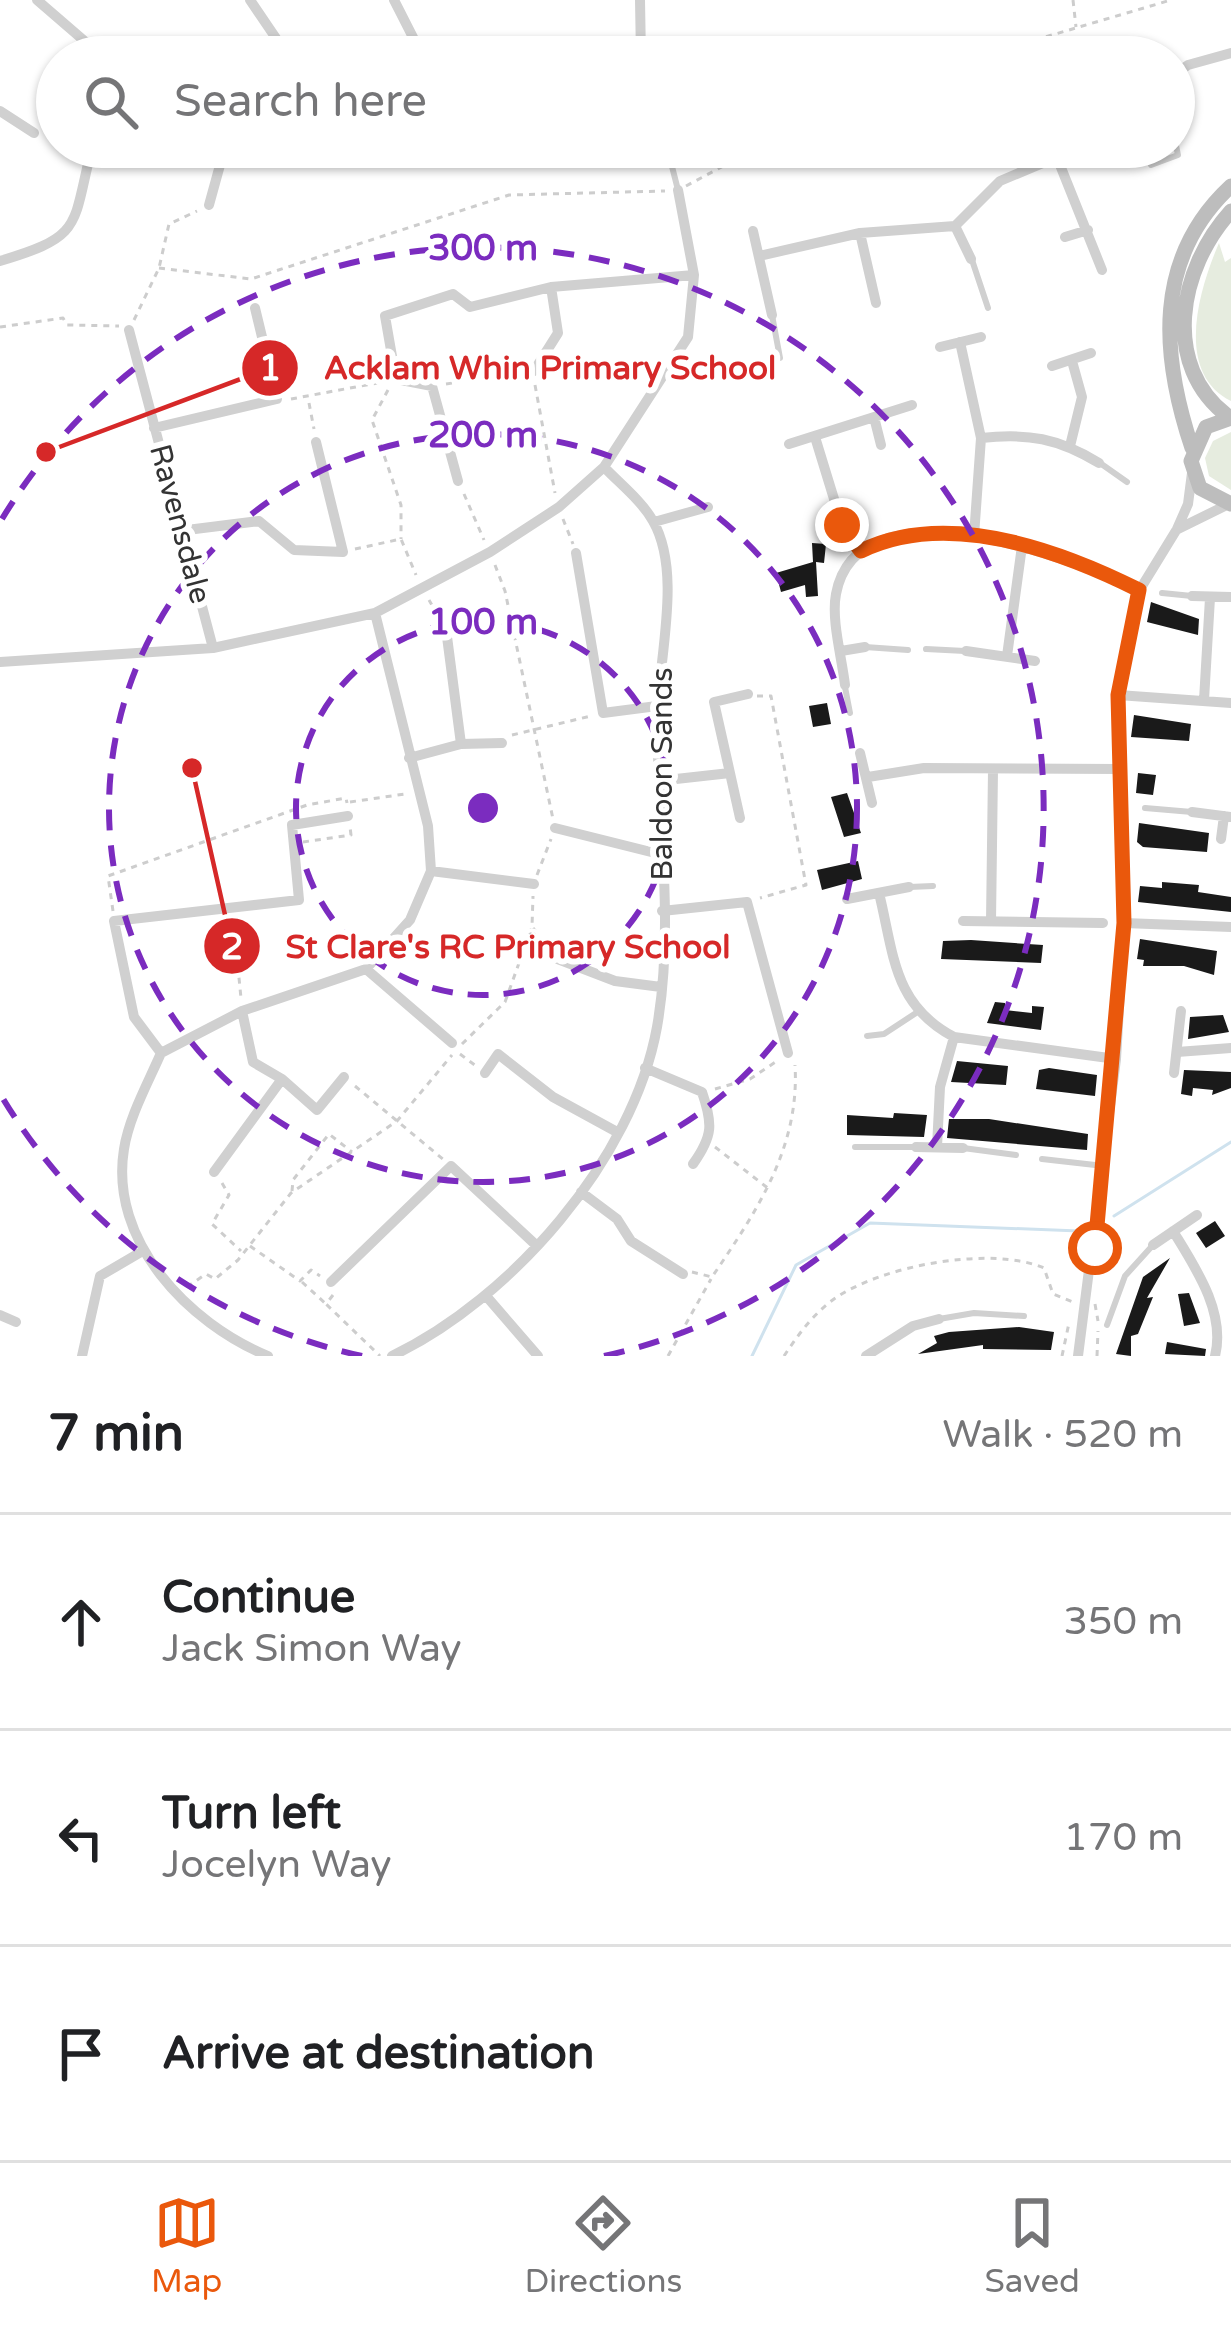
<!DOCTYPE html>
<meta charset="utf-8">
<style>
:root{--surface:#fff;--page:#f2f2f2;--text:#202124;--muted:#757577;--line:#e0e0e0;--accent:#ea580c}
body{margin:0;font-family:"Varela Round",sans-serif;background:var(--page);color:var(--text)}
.stop{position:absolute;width:36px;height:36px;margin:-27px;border:9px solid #ea580c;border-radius:50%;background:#fff}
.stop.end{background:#ea580c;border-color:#fff;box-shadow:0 3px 12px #0008}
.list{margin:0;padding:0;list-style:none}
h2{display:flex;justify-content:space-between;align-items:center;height:156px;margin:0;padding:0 48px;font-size:51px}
h2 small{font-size:39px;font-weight:400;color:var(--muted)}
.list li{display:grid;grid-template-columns:78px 1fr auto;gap:36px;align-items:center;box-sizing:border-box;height:216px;padding:0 48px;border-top:3px solid var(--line)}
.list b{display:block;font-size:45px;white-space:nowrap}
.list p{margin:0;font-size:39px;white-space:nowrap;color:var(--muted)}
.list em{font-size:39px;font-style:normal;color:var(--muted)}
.icon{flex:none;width:66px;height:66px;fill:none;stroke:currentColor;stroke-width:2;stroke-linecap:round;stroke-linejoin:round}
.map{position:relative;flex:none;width:1231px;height:1356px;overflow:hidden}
.search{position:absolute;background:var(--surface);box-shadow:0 3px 9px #0004;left:36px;right:36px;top:36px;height:132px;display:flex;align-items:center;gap:30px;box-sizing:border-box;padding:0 42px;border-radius:66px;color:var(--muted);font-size:45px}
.sheet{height:804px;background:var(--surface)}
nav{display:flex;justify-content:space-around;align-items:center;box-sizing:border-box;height:168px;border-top:3px solid var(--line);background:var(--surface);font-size:33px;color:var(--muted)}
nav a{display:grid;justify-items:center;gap:6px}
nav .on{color:var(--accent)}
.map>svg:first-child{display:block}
</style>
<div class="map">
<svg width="1231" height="1356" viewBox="0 0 1231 1356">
<rect width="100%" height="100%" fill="#fff"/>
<!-- green -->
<path fill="#e6ecdf" d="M1219,243L1225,262L1231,258V401C1173,372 1200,287 1219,243Z
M1231,432V490L1209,476L1205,458L1213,441Z"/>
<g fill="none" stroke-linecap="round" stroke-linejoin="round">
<!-- stream -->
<path stroke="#cfe2ee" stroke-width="3" d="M1114,1216L1231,1142
M752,1356L796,1265L870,1223L1079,1231"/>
</g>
<!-- building -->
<path fill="#1a1a1a" d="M812,543L826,544L824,563L816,562L818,596L806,597L805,585L781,592L776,573L813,562Z
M1151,602L1199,619L1198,635L1147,622Z
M827,703L831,724L813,727L809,706Z
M1134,715L1191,724L1189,741L1131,737Z
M1138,773L1156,775L1153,795L1136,793Z
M847,793L861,833L844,837L831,797Z
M1139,823L1209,833L1207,852L1143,847L1137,842Z
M858,861L862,879L822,890L817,870Z
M1162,882L1199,885L1198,892L1231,897V912L1138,902L1140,886L1162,888Z
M1140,939L1217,951L1214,975L1184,966H1143L1144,960L1137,959Z
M971,940L1043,945L1041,963L941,959L943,941Z
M995,1002L1005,1003V1010L1032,1013V1006L1044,1007L1041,1030L987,1023Z
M1223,1015L1229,1032L1188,1039L1190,1017Z
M957,1061L1008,1066L1006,1085L951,1082Z
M1049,1068L1097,1075L1095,1096L1036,1089L1039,1070Z
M1184,1070L1231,1072V1088L1212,1095L1213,1090L1193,1088L1192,1096L1181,1094Z
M894,1113L927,1115L924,1137L847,1135V1115L893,1118Z
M949,1119H989L1088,1134L1087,1150L947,1138Z
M1215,1221L1225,1236L1206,1248L1196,1233Z
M1170,1258L1147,1298L1153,1297L1138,1334L1131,1336V1356L1116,1354L1143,1277Z
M1189,1293L1200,1323L1184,1326L1178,1294Z
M1019,1327L1054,1332L1051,1350L983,1349V1345L918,1354L937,1343L934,1336L949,1332Z
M1167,1342L1206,1349L1205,1356L1165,1354Z"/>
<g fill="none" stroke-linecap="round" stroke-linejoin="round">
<!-- path -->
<path stroke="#cdcdcd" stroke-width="3" stroke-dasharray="6 6" stroke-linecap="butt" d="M1073,0L1076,27
M977,57L1171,0
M686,186L759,147
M159,268L251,279L509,195L665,191
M134,320L159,268L169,224L197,211
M0,327L63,318L67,325L119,326
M446,384L526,372
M535,385L555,493
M388,390L372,420L401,505V539
M291,399L388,381
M309,403L314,429
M464,494L484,540
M563,519L573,544
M355,549L401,539L416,575
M495,565L505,591L553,819
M429,600L439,617
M757,696H771L806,885L760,898
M512,735L591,716
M350,802L405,794
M303,842L351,835L350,827
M537,875L551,839
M113,911L108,876L307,805L346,798L347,803
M233,918L241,998
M533,928L549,949
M462,1044L505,1002L532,927L533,896
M460,1054L476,1066
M355,1086L444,1160
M715,1089L750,1079L777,1061
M715,1147L769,1189
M222,1183L229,1195L212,1224L241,1251
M292,1191L293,1180L329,1134L352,1152
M250,1246L300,1281L311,1270L320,1276
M692,1272L712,1277C756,1212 800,1148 795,1065
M302,1282L326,1304
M187,1287L206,1274L215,1279L238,1260L291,1193L397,1121L452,1055
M333,1295L326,1304L380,1356
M1095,1304L1098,1321
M668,1356L711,1279
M784,1356C798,1335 813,1314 834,1299C881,1266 990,1245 1044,1268L1053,1294L1073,1302
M1062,1356L1069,1323
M1097,1356L1098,1331"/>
<!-- lane -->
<path stroke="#d0d0d0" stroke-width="6" d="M667,147L678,190
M1151,165L1178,155L1174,136
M972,260L988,308
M772,315L780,358
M1100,463L1127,482
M1162,593L1192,596
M865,647L908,650
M926,649L965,651
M845,687L850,713
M1145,808L1192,812
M909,887L933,886
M867,1036L884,1034L916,1013
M855,1147H916
M963,1148L1016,1155
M1042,1159L1104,1166
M939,1319L974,1313L1024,1316
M1107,1325L1125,1276L1153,1245"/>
<!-- street -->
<path stroke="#d0d0d0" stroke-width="10" d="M37,0L103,57
M250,0L286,53L281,57
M394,0L423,57
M640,0L641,57
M1174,75L1188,65L1231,53
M0,111L34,133
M337,147L340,153L353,147
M1056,155L1102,270
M209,205L225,147
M955,226L971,259
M753,231L772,315
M860,233L876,303
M1065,237L1088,230
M759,256L860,233L955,226L1000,181L1081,147
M0,261C84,236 72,227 92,147
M129,330L213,648
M960,342L981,438L974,536
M940,347L981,337
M1052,366L1091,353
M534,371L558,333L551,287
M874,417L881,445
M154,428L277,399L255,308
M815,437L842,525L861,551
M981,438C1028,433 1058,438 1099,463
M789,444L912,405
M1070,446L1082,397L1072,361
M458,481L432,386L396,379L385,316L453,294L470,307L551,287L694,275
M654,522L708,507
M1178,529L1229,504
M179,531L259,521L294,550L343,552L316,442
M576,553L603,713L657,706
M1192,596L1231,597
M841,651L865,647
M966,651L1035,661
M1007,656L1022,546
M0,662L213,648L375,613L490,552L559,507L604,467L688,337L694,275L678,190
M845,685C842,658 831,620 836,594C858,477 1075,558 1139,591
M1118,695L1231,703
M1204,700L1210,598
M461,744L502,743
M860,753L872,803
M409,758L461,744L446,629
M730,773L740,818
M868,777L924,768L1120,769
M658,781L730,773L714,702L748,694
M1192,812L1231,817
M555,828L659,854
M1221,839L1224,816
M431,871L534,884
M879,893C894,954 893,1005 954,1037L1116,1059
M847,899L909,887
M662,911L747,902L788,1053
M963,921L1103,923
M991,921L993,770
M1124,923L1231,927
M555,958L615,981L661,987
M366,969L452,1043
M1177,1052L1231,1048
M161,1053L134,1017L114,921L299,900L292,825L348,816
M645,1068L702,1092C713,1124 713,1136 693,1164
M485,1073L498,1054L553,1097L617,1132
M1174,1073L1181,1011
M282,1079L317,1110L344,1077
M916,1147L963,1148
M937,1147L940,1087L954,1037
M214,1172L282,1079L253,1062L242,1011
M581,1192L617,1219L631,1241L683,1274
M1173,1231C1195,1267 1226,1312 1215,1356
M1153,1245L1197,1215
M331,1282L451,1166L537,1246
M487,1297L538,1356
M0,1315L16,1322
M82,1356L100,1276L141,1252
M268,1356C188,1323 109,1241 124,1149C129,1117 148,1083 161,1053L242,1011L366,969L410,920L431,871L428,826L375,613
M392,1356C511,1299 633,1160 657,1027C674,931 659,824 657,727C656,667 684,575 653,521C642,501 619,483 604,467
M866,1356L913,1326L939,1319
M1078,1356L1116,1059L1124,923L1118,695L1139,591L1177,529L1188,504L1192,473"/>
<!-- secondary -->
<path stroke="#bdbdbd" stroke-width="15" d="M1229,417C1160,366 1179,268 1231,211
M1231,418L1206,427L1191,461L1200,488L1231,504
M1192,448C1161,355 1153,258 1231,186"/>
</g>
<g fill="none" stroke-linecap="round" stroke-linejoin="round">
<!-- route -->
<path stroke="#ea580c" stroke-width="15" d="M842,525L861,551C947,509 1059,550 1139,590L1118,695L1124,923L1095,1248"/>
</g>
<!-- distance rings -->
<g fill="none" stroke="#7b2cbf" stroke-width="6" stroke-dasharray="21 15">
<circle cx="483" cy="808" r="187"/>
<circle cx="483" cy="808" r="374"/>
<path d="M362 1356A561 561 0 0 1 2 1097M2 519A561 561 0 1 1 604 1356"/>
</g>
<g text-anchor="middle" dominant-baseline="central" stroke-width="12" stroke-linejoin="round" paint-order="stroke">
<!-- street labels -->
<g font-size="30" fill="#333" stroke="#fff">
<text transform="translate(180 524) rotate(75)">Ravensdale</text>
<text transform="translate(662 774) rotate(-90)">Baldoon Sands</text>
</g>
</g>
<circle cx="483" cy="808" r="18" fill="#7b2cbf" stroke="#fff" stroke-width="6"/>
<g font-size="36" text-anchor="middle" font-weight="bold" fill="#7b2cbf" stroke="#fff" stroke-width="12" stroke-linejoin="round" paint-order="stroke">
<text x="483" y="260">300 m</text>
<text x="483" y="447">200 m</text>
<text x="483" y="634">100 m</text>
</g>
<!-- callouts -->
<path fill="none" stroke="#d62828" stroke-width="4.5" d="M46 452L270 368M192 768L232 946"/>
<g fill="#d62828" stroke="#fff" stroke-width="4.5">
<circle cx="46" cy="452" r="12"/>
<circle cx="192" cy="768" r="12"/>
<circle cx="270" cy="368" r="30"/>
<circle cx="232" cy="946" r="30"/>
</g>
<g font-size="36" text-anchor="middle" font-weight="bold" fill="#fff">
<text x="270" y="380">1</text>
<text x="232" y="959">2</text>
</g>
<g font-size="33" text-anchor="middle" font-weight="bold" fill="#d62828" stroke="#fff" stroke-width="12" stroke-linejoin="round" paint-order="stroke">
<text x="550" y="379">Acklam Whin Primary School</text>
<text x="508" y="958">St Clare's RC Primary School</text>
</g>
</svg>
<div class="stop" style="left:1095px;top:1248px"></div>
<div class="stop end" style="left:842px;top:525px"></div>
<div class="search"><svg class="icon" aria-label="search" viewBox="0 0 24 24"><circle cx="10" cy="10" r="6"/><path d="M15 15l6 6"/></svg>Search here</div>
</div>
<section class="sheet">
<h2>7 min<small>Walk · 520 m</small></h2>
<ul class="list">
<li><svg class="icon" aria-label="ahead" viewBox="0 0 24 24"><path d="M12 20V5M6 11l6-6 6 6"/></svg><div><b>Continue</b><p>Jack Simon Way</p></div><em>350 m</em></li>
<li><svg class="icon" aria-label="left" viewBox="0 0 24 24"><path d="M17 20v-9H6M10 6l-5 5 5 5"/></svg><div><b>Turn left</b><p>Jocelyn Way</p></div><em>170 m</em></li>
<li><svg class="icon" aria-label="arrive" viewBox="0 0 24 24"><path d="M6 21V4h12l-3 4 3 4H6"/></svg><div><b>Arrive at destination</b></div></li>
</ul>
</section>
<nav>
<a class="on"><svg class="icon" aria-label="map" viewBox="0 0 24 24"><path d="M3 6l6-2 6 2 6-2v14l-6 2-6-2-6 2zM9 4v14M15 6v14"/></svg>Map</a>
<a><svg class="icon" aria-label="directions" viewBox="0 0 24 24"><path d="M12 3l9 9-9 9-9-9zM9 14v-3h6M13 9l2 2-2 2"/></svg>Directions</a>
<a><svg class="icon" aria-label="saved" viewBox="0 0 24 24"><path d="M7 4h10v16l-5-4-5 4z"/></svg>Saved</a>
</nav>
